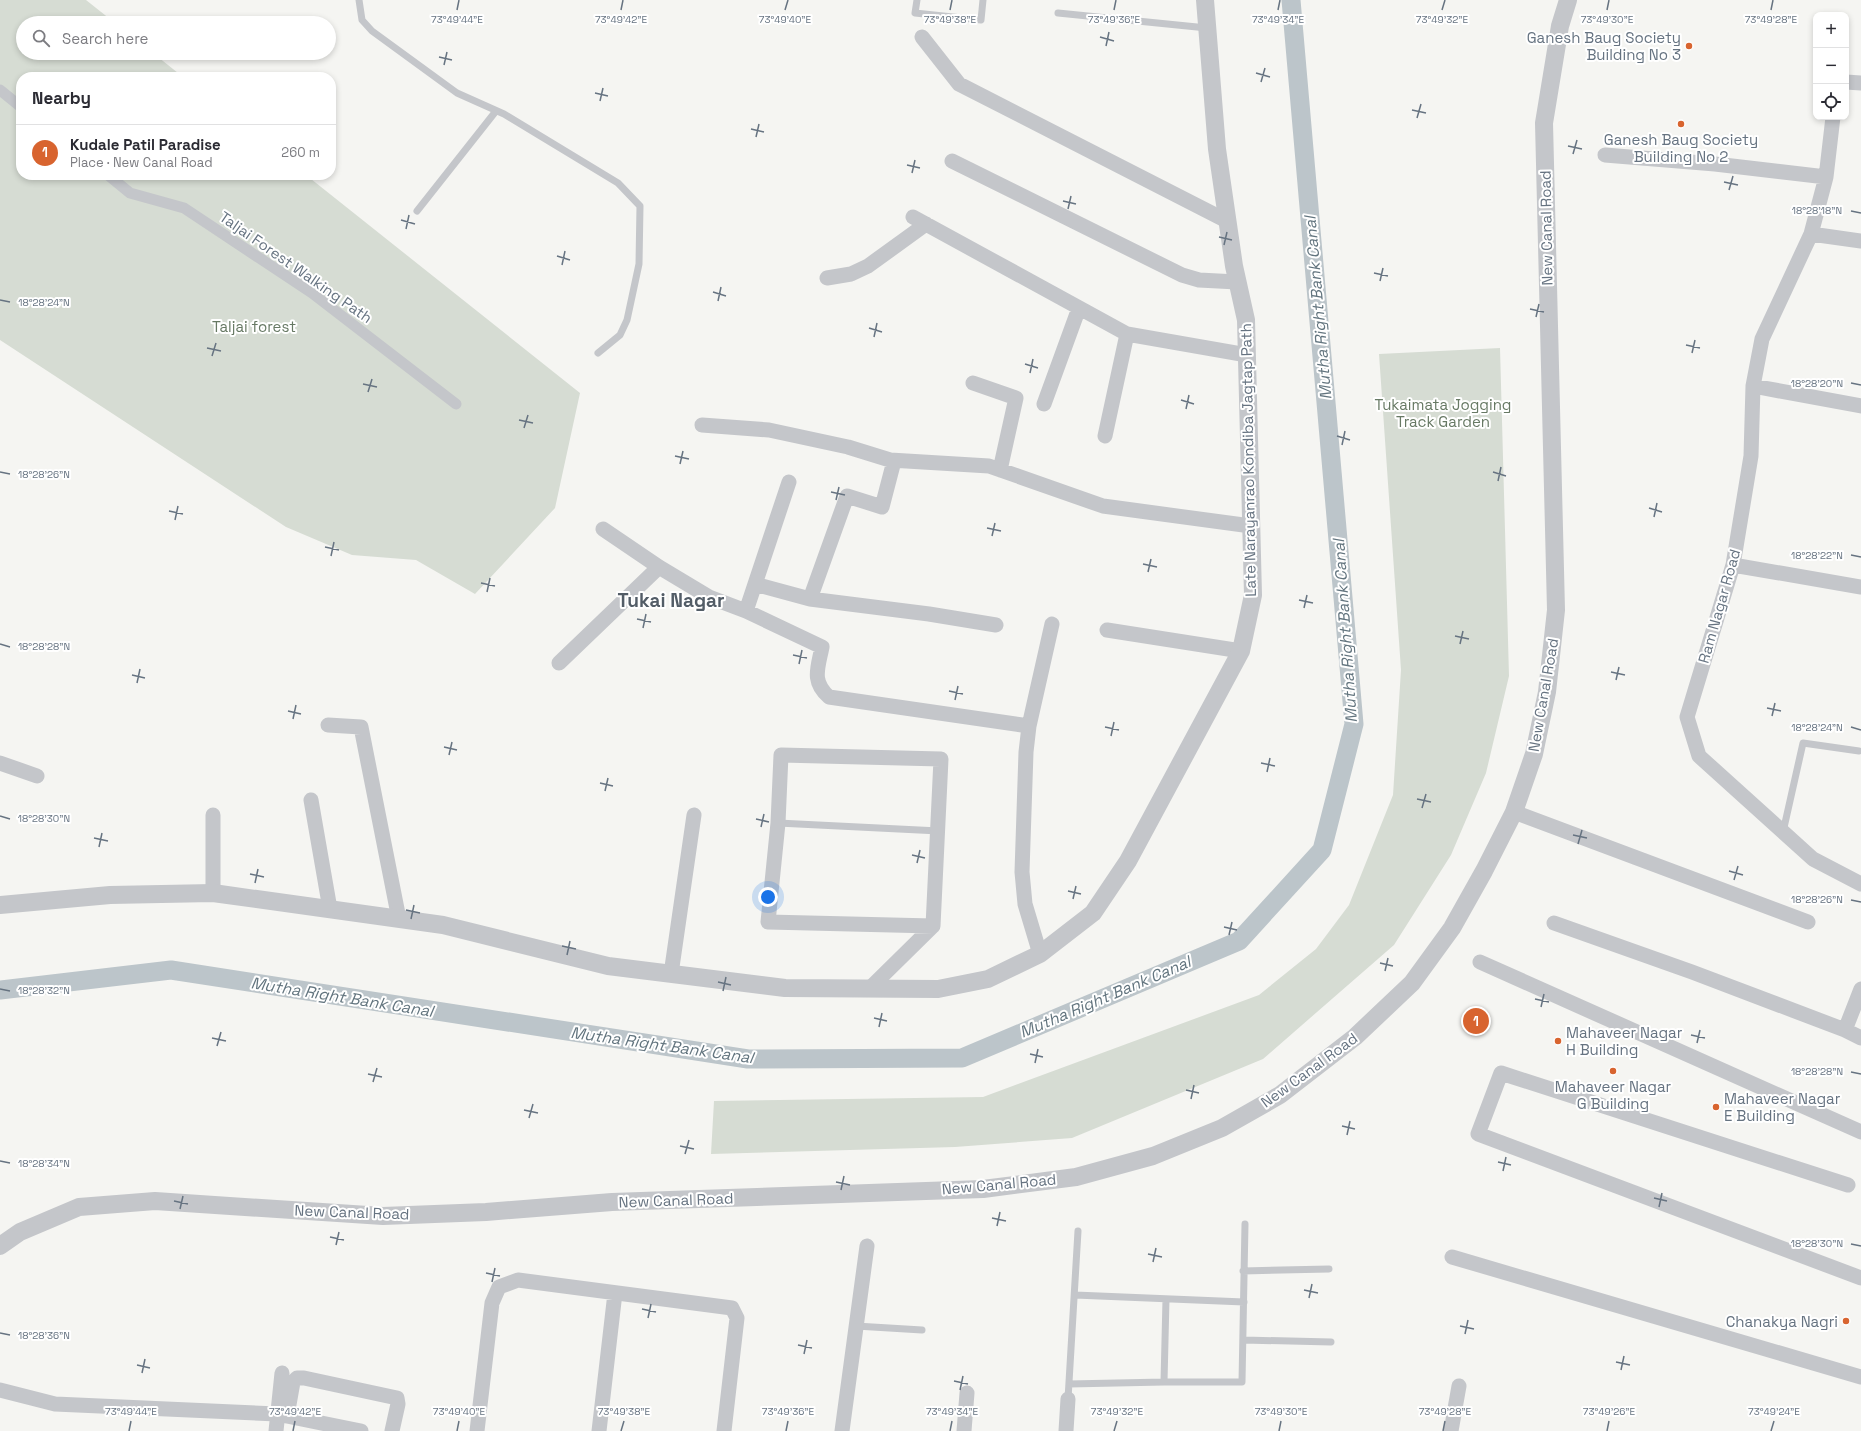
<!DOCTYPE html>
<meta charset="utf-8">
<style>
:root{--surface:#fff;--page:#f7f7f7;--text:#2b2b33;--muted:#7c7c81;--line:#e1e1e2;--accent:#d8642f}
body{margin:0;font-family:"Space Grotesk",sans-serif;background:var(--page);color:var(--text)}
.controls{position:absolute;right:12px;top:12px;display:grid;overflow:hidden;border-radius:8px;box-shadow:0 2px 6px #0003}
.controls button{width:36px;height:36px;display:grid;place-items:center;padding:0;border:0;border-bottom:1px solid var(--line);background:var(--surface);color:var(--text);font:20px sans-serif}
.you{position:absolute;left:768px;top:897px;width:14px;height:14px;margin:-10px;border:3px solid #fff;border-radius:50%;background:#1a73e8;box-shadow:0 0 0 6px #1a73e833}
.badge{display:grid;place-items:center;width:26px;height:26px;border-radius:50%;background:var(--accent);color:#fff;font-size:13px;font-weight:700}
.pin{position:absolute;translate:-50% -50%;border:2px solid #fff;box-shadow:0 1px 4px #0006}
.list{margin:0;padding:0;list-style:none}
h2{display:flex;justify-content:space-between;align-items:center;height:52px;margin:0;padding:0 16px;font-size:17px}
h2 small{font-size:13px;font-weight:400;color:var(--muted)}
.list li{display:grid;grid-template-columns:26px 1fr auto;gap:12px;align-items:center;box-sizing:border-box;height:56px;padding:0 16px;border-top:1px solid var(--line)}
.list b{display:block;font-size:15px;white-space:nowrap}
.list p{margin:0;font-size:13px;white-space:nowrap;color:var(--muted)}
.list em{font-size:13px;font-style:normal;color:var(--muted)}
.icon{flex:none;width:22px;height:22px;fill:none;stroke:currentColor;stroke-width:2;stroke-linecap:round;stroke-linejoin:round}
.map{position:relative;flex:none;width:1861px;height:1431px;overflow:hidden}
.search{position:absolute;background:var(--surface);box-shadow:0 2px 6px #0003;left:16px;top:16px;width:320px;height:44px;display:flex;align-items:center;gap:10px;box-sizing:border-box;padding:0 14px;border-radius:22px;color:var(--muted);font-size:15px}
.panel{position:absolute;background:var(--surface);box-shadow:0 2px 6px #0003;left:16px;top:72px;width:320px;height:108px;border-radius:16px}
.map>svg:first-child{display:block}
</style>
<div class="map">
<svg width="1861" height="1431" viewBox="0 0 1861 1431">
<rect width="100%" height="100%" fill="#f5f5f2"/>
<!-- green -->
<path fill="#d6dcd3" d="M0,0H86L115,23H23V53H153L183,77H21V175H306L580,393L555,508L475,594L416,560L352,555L286,527L0,340Z
M1500,348L1509,676L1486,773L1451,855L1394,945L1263,1059L1072,1138L955,1147L711,1154L714,1101L983,1097L1259,995L1316,949L1349,905L1393,795L1401,670L1379,354Z"/>
<g fill="none" stroke-linecap="round" stroke-linejoin="round">
<!-- canal -->
<path stroke="#bcc5ca" stroke-width="19" d="M0,990L171,970L748,1059L962,1058L1239,941L1322,850L1354,724L1291,0"/>
<!-- service -->
<path stroke="#c4c6ca" stroke-width="7" d="M359,0L362,20L372,31L457,93L504,114L618,183L640,206L639,264L627,320L620,335L598,353
M917,0L915,13L981,20L983,0
M1058,13L1207,28
M417,211L496,111
M778,823L939,831
M1783,832L1803,743L1859,751
M1243,1271L1329,1269
M1075,1295L1244,1302
M856,1326L922,1330
M1244,1340L1331,1342
M1164,1382L1166,1299
M1069,1384L1164,1382H1242L1245,1224
M1068,1399L1078,1231"/>
<!-- pedestrian -->
<path stroke="#c4c6ca" stroke-width="11" d="M0,90L21,107
M108,175L130,193L184,208L312,293L456,404"/>
<!-- minor -->
<path stroke="#c4c6ca" stroke-width="15" d="M922,37L959,84L1227,221
M1846,82L1861,83
M1833,117L1826,177L1811,234L1762,339L1753,386L1751,456L1733,565L1687,717L1699,756L1813,859L1861,884
M1605,155L1715,164L1826,177
M952,161L1182,275L1199,280L1237,282
M913,217L1127,334L1247,355
M1811,234L1861,241
M827,278L851,274L868,266L926,224
M973,383L1016,398L1000,470
M1753,386L1861,406
M1044,404L1079,308
M702,425L769,430L848,447L890,460L989,466L1103,506L1251,526
M1105,436L1127,334
M603,529L659,567L709,597L746,611L822,647C818,668 811,681 829,697L1029,726L1026,752L1022,872L1025,904L1040,954
M1733,565L1861,587
M755,584L810,599L929,614L996,625
M810,599L847,496L882,507L894,461
M746,611L789,482
M1107,630L1241,651
M559,663L659,567
M328,725L361,727L399,919
M1029,726L1052,624
M0,763L37,776
M311,800L330,909
M1514,812L1808,922
M213,893V815
M1554,923L1692,972L1845,1030L1861,989
M1480,962L1861,1132
M671,974L694,815
M869,989L933,926L941,759L781,755L778,823L768,922L933,926
M1845,1030L1861,1038
M1848,1185L1501,1073L1478,1134L1861,1278
M1452,1257L1861,1377
M0,1390L55,1404L277,1414L361,1431
M287,1416L293,1382L297,1378H304L397,1398L398,1404L392,1431
M276,1431L282,1373
M477,1431L492,1303L499,1287L518,1280L732,1308L737,1318L724,1431
M599,1431L615,1293
M842,1431L867,1246
M964,1431L967,1393
M1066,1431L1068,1399
M1451,1431L1459,1386"/>
<!-- tertiary -->
<path stroke="#c4c6ca" stroke-width="18" d="M0,905L110,895L213,893L443,925L608,966L785,988L938,989L988,979L1040,954L1093,913L1128,861L1241,651L1253,595L1246,320L1234,266L1217,149L1205,0
M0,1246L20,1232L79,1207L155,1201L383,1216L486,1212L612,1202L983,1189L1076,1177L1153,1156L1222,1128L1280,1095L1355,1037L1412,983L1452,928L1484,871L1514,812L1534,754L1547,692L1556,610L1544,123L1560,26L1568,0"/>
</g>
<!-- ticks -->
<path fill="none" stroke="#667381" stroke-width="1.5" d="M457,10L459,0M621,10L623,0M785,10L788,0M950,10L952,0M1114,10L1116,0M1278,10L1280,0M1442,10L1445,0M1607,10L1609,0M1771,10L1773,0M1100,37L1114,41M1106,46L1109,32M439,57L452,60M444,65L447,52M1256,73L1270,77M1261,82L1265,68M595,93L608,96M600,101L603,88M1412,110L1426,113M1417,118L1421,104M751,129L764,132M756,137L759,124M1568,146L1582,149M1573,154L1577,140M907,165L920,168M912,173L915,160M1724,182L1738,185M1729,190L1733,176M1063,201L1076,204M1068,209L1071,196M1851,211L1861,213M401,220L415,224M406,229L409,215M1219,237L1232,240M1224,245L1227,232M557,256L570,260M562,265L565,251M1374,273L1388,276M1380,281L1383,268M713,292L726,296M0,300L10,302M718,301L721,287M1530,309L1544,312M1536,317L1539,304M869,328L882,332M874,337L877,323M1686,345L1700,348M207,348L221,351M1692,353L1695,340M212,356L216,343M1025,364L1038,368M1030,373L1033,359M1851,383L1861,385M363,384L377,387M368,392L372,379M1181,400L1194,404M1186,409L1189,395M519,420L533,423M524,428L528,415M1337,436L1350,440M1342,445L1345,431M675,456L689,459M680,464L683,451M0,472L10,474M1493,472L1506,476M1498,481L1501,467M831,492L845,495M836,500L839,487M1649,508L1662,512M169,511L183,514M1654,517L1657,503M175,520L178,506M987,528L1001,531M992,536L995,523M325,547L339,550M1851,555L1861,557M331,556L334,542M1143,564L1157,567M1148,572L1151,559M481,583L495,586M487,592L490,578M1299,600L1313,603M1304,608L1307,595M637,619L651,622M643,628L646,614M1455,636L1469,639M0,644L10,647M1460,644L1463,631M793,655L807,658M799,664L802,650M1611,672L1625,675M132,675L145,678M1616,680L1619,667M137,683L140,669M949,691L963,694M955,700L958,686M1767,708L1781,711M288,711L301,714M1772,716L1775,703M293,719L296,705M1105,727L1119,730M1851,727L1861,730M1111,736L1114,722M444,747L457,750M449,755L452,742M1261,763L1275,766M1267,772L1270,758M600,783L613,786M605,791L608,778M1417,799L1431,802M1422,808L1426,794M0,816L10,819M756,819L769,822M761,827L764,814M1573,835L1587,838M94,838L108,841M1578,844L1582,830M99,847L102,833M912,855L925,858M917,863L920,850M1729,871L1743,875M250,874L264,877M1734,880L1738,866M255,883L258,869M1068,891L1081,894M1073,899L1076,886M1851,900L1861,902M406,910L420,913M411,919L414,905M1224,927L1237,930M1229,935L1232,922M562,946L576,949M567,955L570,941M1380,963L1393,966M1385,971L1388,958M718,982L731,985M0,989L10,991M723,991L726,977M1535,999L1549,1002M1541,1007L1544,994M874,1018L887,1021M879,1027L882,1013M1691,1035L1705,1038M212,1038L226,1041M1697,1043L1700,1030M217,1046L221,1032M1030,1054L1043,1057M1035,1063L1038,1049M1851,1072L1861,1074M368,1074L382,1077M373,1082L377,1068M1186,1090L1199,1093M1191,1099L1194,1085M524,1110L538,1113M529,1118L533,1104M1342,1126L1355,1129M1347,1135L1350,1121M680,1146L694,1149M685,1154L689,1140M0,1161L10,1163M1498,1162L1511,1165M1503,1171L1506,1157M836,1182L850,1185M841,1190L844,1176M1654,1198L1667,1201M174,1201L188,1204M1659,1207L1662,1193M180,1209L183,1196M992,1218L1006,1221M997,1226L1000,1212M330,1237L344,1240M1851,1244L1861,1246M336,1245L339,1232M1148,1254L1162,1257M1153,1262L1156,1248M486,1273L500,1276M492,1282L495,1268M1304,1290L1318,1293M1309,1298L1312,1284M642,1309L656,1312M648,1318L651,1304M1460,1326L1474,1329M0,1333L10,1335M1465,1334L1468,1320M798,1345L812,1348M804,1354L807,1340M1616,1362L1630,1365M137,1365L150,1368M1621,1370L1624,1356M142,1373L145,1359M954,1381L968,1384M960,1390L963,1376M129,1431L131,1421M293,1431L295,1421M457,1431L459,1421M621,1431L624,1421M786,1431L788,1421M950,1431L952,1421M1114,1431L1117,1421M1279,1431L1281,1421M1443,1431L1445,1421M1607,1431L1609,1421M1771,1431L1774,1421"/>
<!-- markers -->
<g fill="#d8642f" stroke="#fff" stroke-width="1.5">
<circle cx="1689" cy="46" r="4"/>
<circle cx="1681" cy="124" r="4"/>
<circle cx="1558" cy="1041" r="4"/>
<circle cx="1613" cy="1071" r="4"/>
<circle cx="1716" cy="1107" r="4"/>
<circle cx="1846" cy="1321" r="4"/>
</g>
<g text-anchor="middle" dominant-baseline="central" stroke-width="4" stroke-linejoin="round" paint-order="stroke">
<!-- poi labels -->
<g font-size="15" fill="#667381" stroke="#fff" text-anchor="end">
<text x="1681" y="37">Ganesh Baug Society<tspan x="1681" dy="17">Building No 3</tspan></text>
<text x="1681" y="139" text-anchor="middle">Ganesh Baug Society<tspan x="1681" dy="17">Building No 2</tspan></text>
<text x="1566" y="1032" text-anchor="start">Mahaveer Nagar<tspan x="1566" dy="17">H Building</tspan></text>
<text x="1613" y="1086" text-anchor="middle">Mahaveer Nagar<tspan x="1613" dy="17">G Building</tspan></text>
<text x="1724" y="1098" text-anchor="start">Mahaveer Nagar<tspan x="1724" dy="17">E Building</tspan></text>
<text x="1838" y="1321">Chanakya Nagri</text>
</g>
<!-- street labels -->
<g font-size="15" fill="#667381" stroke="#fff">
<text transform="translate(1546 228) rotate(-91)">New Canal Road</text>
<text transform="translate(296 267) rotate(35)">Taljai Forest Walking Path</text>
<text transform="translate(1248 460) rotate(-91)">Late Narayanrao Kondiba Jagtap Path</text>
<text transform="translate(1719 606) rotate(-74)">Ram Nagar Road</text>
<text transform="translate(1543 695) rotate(-80)">New Canal Road</text>
<text transform="translate(1309 1070) rotate(-36)">New Canal Road</text>
<text transform="translate(999 1184) rotate(-5)">New Canal Road</text>
<text transform="translate(676 1200) rotate(-2)">New Canal Road</text>
<text transform="translate(352 1212) rotate(2)">New Canal Road</text>
</g>
<!-- park labels -->
<g font-size="15" fill="#677964" stroke="#fff">
<text x="254" y="326">Taljai forest</text>
<text x="1443" y="404">Tukaimata Jogging<tspan x="1443" dy="17">Track Garden</tspan></text>
</g>
<!-- water labels -->
<g font-size="16" font-style="italic" fill="#62747e" stroke="#fff">
<text transform="translate(1318 308) rotate(-95)">Mutha Right Bank Canal</text>
<text transform="translate(1345 631) rotate(-94)">Mutha Right Bank Canal</text>
<text transform="translate(342 997) rotate(9)">Mutha Right Bank Canal</text>
<text transform="translate(1105 997) rotate(-23)">Mutha Right Bank Canal</text>
<text transform="translate(662 1045) rotate(8)">Mutha Right Bank Canal</text>
</g>
<!-- district labels -->
<g font-size="19" font-weight="bold" fill="#535d67" stroke="#fff">
<text x="671" y="600">Tukai Nagar</text>
</g>
</g>
<g font-size="10" text-anchor="middle" fill="#667381" stroke="#fff" stroke-width="4" stroke-linejoin="round" paint-order="stroke">
<text x="457" y="23">73°49'44"E</text>
<text x="621" y="23">73°49'42"E</text>
<text x="785" y="23">73°49'40"E</text>
<text x="950" y="23">73°49'38"E</text>
<text x="1114" y="23">73°49'36"E</text>
<text x="1278" y="23">73°49'34"E</text>
<text x="1442" y="23">73°49'32"E</text>
<text x="1607" y="23">73°49'30"E</text>
<text x="1771" y="23">73°49'28"E</text>
<text x="1817" y="214">18°28'18"N</text>
<text x="44" y="306">18°28'24"N</text>
<text x="1817" y="387">18°28'20"N</text>
<text x="44" y="478">18°28'26"N</text>
<text x="1817" y="559">18°28'22"N</text>
<text x="44" y="650">18°28'28"N</text>
<text x="1817" y="731">18°28'24"N</text>
<text x="44" y="822">18°28'30"N</text>
<text x="1817" y="903">18°28'26"N</text>
<text x="44" y="994">18°28'32"N</text>
<text x="1817" y="1075">18°28'28"N</text>
<text x="44" y="1167">18°28'34"N</text>
<text x="1817" y="1247">18°28'30"N</text>
<text x="44" y="1339">18°28'36"N</text>
<text x="131" y="1415">73°49'44"E</text>
<text x="295" y="1415">73°49'42"E</text>
<text x="459" y="1415">73°49'40"E</text>
<text x="624" y="1415">73°49'38"E</text>
<text x="788" y="1415">73°49'36"E</text>
<text x="952" y="1415">73°49'34"E</text>
<text x="1117" y="1415">73°49'32"E</text>
<text x="1281" y="1415">73°49'30"E</text>
<text x="1445" y="1415">73°49'28"E</text>
<text x="1609" y="1415">73°49'26"E</text>
<text x="1774" y="1415">73°49'24"E</text>
</g>
</svg>
<div class="controls">
<button>+</button>
<button>−</button>
<button><svg class="icon" aria-label="locate" viewBox="0 0 24 24"><circle cx="12" cy="12" r="6"/><path d="M12 2v4M12 18v4M2 12h4M18 12h4"/></svg></button>
</div>
<div class="you"></div>
<div class="pin badge" style="left:1476px;top:1021px">1</div>
<div class="search"><svg class="icon" aria-label="search" viewBox="0 0 24 24"><circle cx="10" cy="10" r="6"/><path d="M15 15l6 6"/></svg>Search here</div>
<section class="panel">
<h2>Nearby<small></small></h2>
<ul class="list">
<li><span class="badge">1</span><div><b>Kudale Patil Paradise</b><p>Place · New Canal Road</p></div><em>260 m</em></li>
</ul>
</section>
</div>
